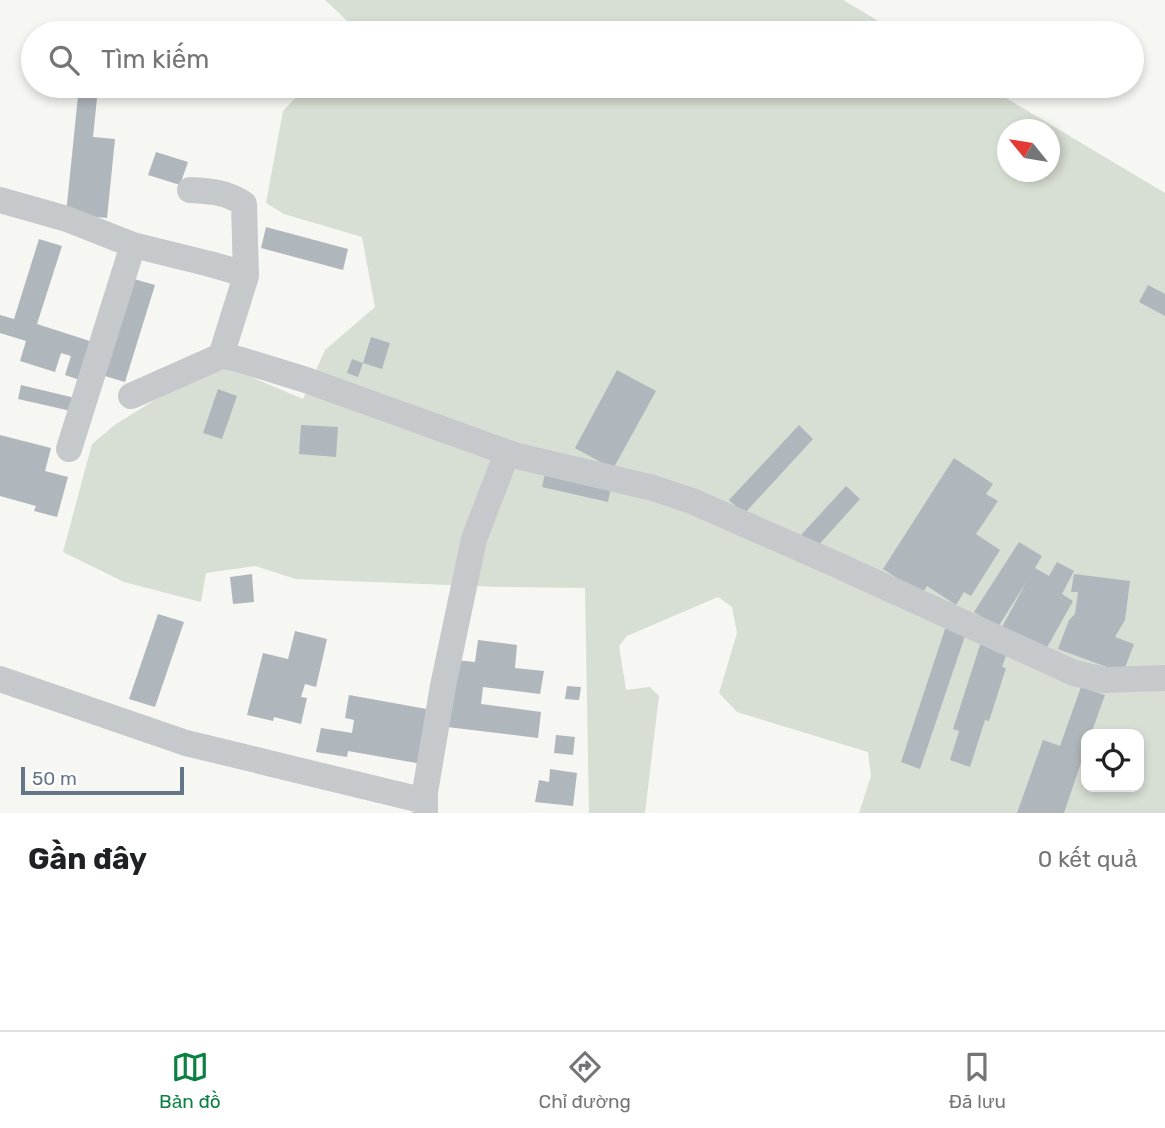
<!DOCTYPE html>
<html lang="vi">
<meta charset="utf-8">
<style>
:root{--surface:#fff;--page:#f2f2f2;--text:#202124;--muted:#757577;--line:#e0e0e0;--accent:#0b8043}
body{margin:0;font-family:Rubik,sans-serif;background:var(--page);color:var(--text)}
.controls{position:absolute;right:21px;bottom:21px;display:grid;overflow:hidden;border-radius:14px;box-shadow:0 4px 10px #0003}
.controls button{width:63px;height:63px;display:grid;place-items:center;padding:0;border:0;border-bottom:2px solid var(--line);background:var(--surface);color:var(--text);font:35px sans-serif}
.compass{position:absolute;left:997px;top:119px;width:63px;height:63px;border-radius:50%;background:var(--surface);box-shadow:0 4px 10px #0003;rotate:300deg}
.scale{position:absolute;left:21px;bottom:18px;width:163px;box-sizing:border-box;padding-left:7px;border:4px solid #637586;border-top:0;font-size:19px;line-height:24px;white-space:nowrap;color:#637586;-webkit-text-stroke:5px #fff;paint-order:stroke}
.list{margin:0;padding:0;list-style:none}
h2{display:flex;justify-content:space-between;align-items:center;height:91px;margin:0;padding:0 28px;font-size:30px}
h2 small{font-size:23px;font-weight:400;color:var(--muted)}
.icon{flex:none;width:38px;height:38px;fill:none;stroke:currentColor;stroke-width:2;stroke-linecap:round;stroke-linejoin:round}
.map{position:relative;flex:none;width:1165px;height:813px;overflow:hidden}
.search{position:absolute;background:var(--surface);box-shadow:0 4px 10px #0003;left:21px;right:21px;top:21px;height:77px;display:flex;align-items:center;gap:18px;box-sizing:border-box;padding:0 24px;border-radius:38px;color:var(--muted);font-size:26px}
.sheet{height:217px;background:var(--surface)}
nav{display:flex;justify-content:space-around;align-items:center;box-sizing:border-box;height:98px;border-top:2px solid var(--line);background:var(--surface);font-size:19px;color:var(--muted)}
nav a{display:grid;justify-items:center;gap:4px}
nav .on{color:var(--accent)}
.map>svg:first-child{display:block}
</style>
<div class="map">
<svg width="1165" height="813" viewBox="0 0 1165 813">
<rect width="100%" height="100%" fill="#f6f6f2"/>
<!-- green -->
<path fill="#d7ded3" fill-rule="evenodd" d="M325,0H843L899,33H360Z
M389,86H986L1165,193V813H859L871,776L868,752L737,712L719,693L737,633L732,607L718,597L627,636L619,646L626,690L650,687L659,696L645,813H589L585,588L501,587L296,579L255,566L206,573L201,602L124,582L63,552L92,444L116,424L158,398L201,375L230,368L303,399L325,350L375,307L362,237L284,214L266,203L283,111L301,92L381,98ZM1007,130H1050V172H1007ZM1086,734H1139V787H1086Z"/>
<!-- building -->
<path fill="#afb6bc" d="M78,96L97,98L93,137L115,139L107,218L66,214Z
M156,152L188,162L180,185L148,175Z
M266,227L348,249L343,270L261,248Z
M39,239L62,246L37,324L99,344L86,382L65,375L71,356L61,353L55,372L20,361L26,341L0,333V315L14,319Z
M127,277L155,285L125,382L98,374Z
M1148,285L1165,294V316L1139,302Z
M371,337L390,343L382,369L363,363Z
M352,359L363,363L358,377L347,373Z
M617,370L656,391L613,469L575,448Z
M21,385L75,398L71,411L18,399Z
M218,389L237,396L222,439L203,433Z
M301,425L338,427L336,457L299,454Z
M799,425L813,439L744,514L729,500Z
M0,435L51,448L45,471L68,477L57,517L34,511L36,506L0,496Z
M954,458L993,484L986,494L998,501L976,534L1000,550L971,596L964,592L956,605L927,586L922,594L883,569Z
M546,469L612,483L608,502L542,487Z
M846,486L860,499L816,548L801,535Z
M1019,542L1042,556L1035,568L1049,576L1057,562L1074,571L1062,594L1073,601L1045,651L1002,627L1027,581L998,627L974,612Z
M252,574L254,602L233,604L230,577Z
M1074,574L1130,581L1125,620L1115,637L1134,644L1123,673L1058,649L1069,620L1075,614L1078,592H1071Z
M158,614L184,622L155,707L129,699Z
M946,626L966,633L920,769L901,762Z
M295,631L327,639L316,687L305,684L301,697L307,698L301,724L274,717L273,721L247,715L263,653L288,659Z
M478,640L517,645L515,668L544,671L540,694L483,687L481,704L541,712L538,738L447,727L456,660L475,662Z
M981,642L1008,650L1002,667L1006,668L989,721L985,720L970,767L950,760L959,731L953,729Z
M567,686L581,687L579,700L565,699Z
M1081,687L1105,695L1091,734H1086V748L1064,813H1017L1043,740L1060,746Z
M349,695L432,710L422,764L348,751L347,757L316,752L321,728L352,733L354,720L345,718Z
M556,735L575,737L573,755L554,753Z
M550,769L577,773L573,806L535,802L539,780L549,782Z"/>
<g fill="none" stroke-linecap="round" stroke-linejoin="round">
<!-- minor -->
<path stroke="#c5c9cc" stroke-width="26" d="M190,190C209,191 228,192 244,204L246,276
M0,200L67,219L133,245L210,264L231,270L246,276L221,356L238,359L306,380L517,456L653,488L692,501L835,564L1074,673L1105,680L1165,678
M131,396L221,356
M69,449L133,245
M0,679L186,743L425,801
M425,813V792L443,686L474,539L507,453"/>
</g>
</svg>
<div class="controls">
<button><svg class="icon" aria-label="locate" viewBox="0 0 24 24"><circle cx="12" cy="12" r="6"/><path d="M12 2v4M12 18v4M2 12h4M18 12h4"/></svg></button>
</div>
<svg class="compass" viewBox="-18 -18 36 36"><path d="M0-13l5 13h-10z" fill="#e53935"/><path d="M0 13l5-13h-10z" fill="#757577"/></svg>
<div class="scale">50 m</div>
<div class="search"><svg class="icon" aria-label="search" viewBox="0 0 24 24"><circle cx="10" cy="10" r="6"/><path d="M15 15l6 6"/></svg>Tìm kiếm</div>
</div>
<section class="sheet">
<h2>Gần đây<small>0 kết quả</small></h2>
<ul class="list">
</ul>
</section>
<nav>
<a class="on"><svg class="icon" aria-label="map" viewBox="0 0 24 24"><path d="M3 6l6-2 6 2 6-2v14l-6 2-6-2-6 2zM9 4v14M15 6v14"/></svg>Bản đồ</a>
<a><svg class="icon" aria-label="directions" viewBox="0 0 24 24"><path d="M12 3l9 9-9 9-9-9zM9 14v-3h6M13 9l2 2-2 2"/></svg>Chỉ đường</a>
<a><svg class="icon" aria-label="saved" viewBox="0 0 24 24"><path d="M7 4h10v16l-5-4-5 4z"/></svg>Đã lưu</a>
</nav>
